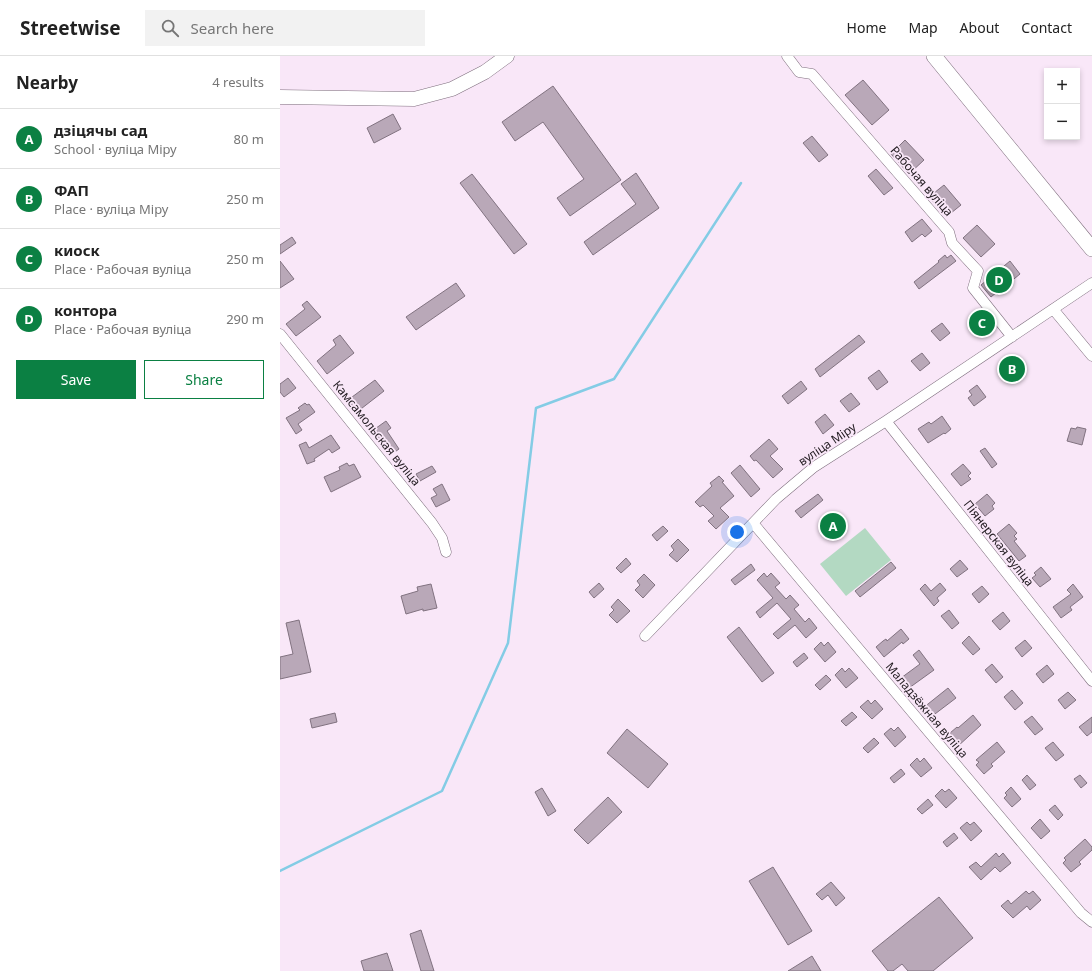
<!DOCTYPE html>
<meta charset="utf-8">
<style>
:root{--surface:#fff;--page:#f2f2f2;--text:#222;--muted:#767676;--line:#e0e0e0;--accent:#0b8043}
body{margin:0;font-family:"Noto Sans",sans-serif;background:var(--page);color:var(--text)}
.controls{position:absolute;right:12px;top:12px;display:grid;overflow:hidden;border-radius:0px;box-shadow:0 2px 6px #0003}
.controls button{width:36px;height:36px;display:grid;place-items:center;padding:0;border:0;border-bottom:1px solid var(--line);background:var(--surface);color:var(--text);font:20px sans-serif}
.you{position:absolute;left:457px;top:476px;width:14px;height:14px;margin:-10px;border:3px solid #fff;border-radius:50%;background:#1a73e8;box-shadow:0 0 0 6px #1a73e833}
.badge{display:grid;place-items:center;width:26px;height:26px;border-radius:50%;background:var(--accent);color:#fff;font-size:13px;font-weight:700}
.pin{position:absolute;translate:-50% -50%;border:2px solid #fff;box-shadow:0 1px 4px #0006}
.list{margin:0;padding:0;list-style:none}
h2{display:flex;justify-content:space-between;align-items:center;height:52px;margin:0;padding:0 16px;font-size:17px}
h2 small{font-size:13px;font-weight:400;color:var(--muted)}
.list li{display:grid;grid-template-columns:26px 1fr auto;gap:12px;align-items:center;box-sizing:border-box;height:60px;padding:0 16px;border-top:1px solid var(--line)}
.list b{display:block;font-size:15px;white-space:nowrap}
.list p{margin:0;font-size:13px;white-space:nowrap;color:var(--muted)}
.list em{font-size:13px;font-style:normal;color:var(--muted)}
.actions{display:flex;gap:8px;padding:12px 16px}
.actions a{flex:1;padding:9px 0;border:1px solid var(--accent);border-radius:0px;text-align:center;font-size:14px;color:var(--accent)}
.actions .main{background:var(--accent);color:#fff}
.icon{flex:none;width:22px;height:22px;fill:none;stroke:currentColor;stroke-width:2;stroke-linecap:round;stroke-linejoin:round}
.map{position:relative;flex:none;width:812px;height:915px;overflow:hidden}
header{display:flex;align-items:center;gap:24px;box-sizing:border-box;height:56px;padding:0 20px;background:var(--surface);border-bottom:1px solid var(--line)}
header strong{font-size:19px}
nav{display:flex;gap:22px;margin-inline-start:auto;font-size:14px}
.search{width:280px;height:36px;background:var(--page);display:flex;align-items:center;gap:10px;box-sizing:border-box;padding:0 14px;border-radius:0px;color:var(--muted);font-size:15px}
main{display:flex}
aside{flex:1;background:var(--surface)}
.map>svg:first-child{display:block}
</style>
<header>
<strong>Streetwise</strong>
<div class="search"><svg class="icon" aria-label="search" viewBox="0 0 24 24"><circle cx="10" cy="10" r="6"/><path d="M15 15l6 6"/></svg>Search here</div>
<nav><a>Home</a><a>Map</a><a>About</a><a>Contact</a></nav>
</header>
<main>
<aside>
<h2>Nearby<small>4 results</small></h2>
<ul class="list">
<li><span class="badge">A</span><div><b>дзіцячы сад</b><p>School · вуліца Міру</p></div><em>80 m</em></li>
<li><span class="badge">B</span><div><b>ФАП</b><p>Place · вуліца Міру</p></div><em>250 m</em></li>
<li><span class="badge">C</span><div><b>киоск</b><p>Place · Рабочая вуліца</p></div><em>250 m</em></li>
<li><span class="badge">D</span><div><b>контора</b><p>Place · Рабочая вуліца</p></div><em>290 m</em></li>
</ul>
<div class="actions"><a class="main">Save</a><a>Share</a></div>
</aside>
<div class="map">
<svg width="812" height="915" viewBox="0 0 812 915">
<rect width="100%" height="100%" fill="#f9e7f8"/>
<!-- green -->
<path fill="#b3d9c2" d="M585,472L611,504L566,540L540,508Z"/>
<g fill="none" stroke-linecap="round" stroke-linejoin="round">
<!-- stream -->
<path stroke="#84cce5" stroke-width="2.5" d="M0,815L162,735L228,587L256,352L334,323L461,127"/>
</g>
<!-- building -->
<path fill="#b9a8b8" stroke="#817280" d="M583,24L609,54L592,69L565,39Z
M273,30L341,124L290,160L277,142L304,123L263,66L235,85L222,66Z
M113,58L121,73L94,87L87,72Z
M532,80L548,99L539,106L523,87Z
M625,84L644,104L629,118L611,98Z
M596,113L613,132L604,139L588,120Z
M356,117L379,152L313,199L304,186L356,148L341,128Z
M192,118L247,188L234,198L180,127Z
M664,129L681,149L666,161L649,141Z
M642,163L652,175L645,181L642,178L632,186L625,176Z
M697,169L715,188L701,201L683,182Z
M12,181L16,187L0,198V189Z
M665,199L667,202L671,199L676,205L639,233L634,226L659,206L658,205Z
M0,205L14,223L0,232Z
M730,205L740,218L723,232L724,234L718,239L717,236L711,241L701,229Z
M176,227L185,240L136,274L126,261Z
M27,245L41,261L16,280L6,268L25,253L22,249Z
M662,267L670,277L660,285L651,275Z
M60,279L74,297L47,318L37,305L56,289L53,284Z
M579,279L585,286L540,321L535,313Z
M642,297L650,307L640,315L631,305Z
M738,301L740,317L725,319L724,308L728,307V302Z
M599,314L608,326L597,334L588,322Z
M8,322L16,332L4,341L0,336V328Z
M95,324L104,335L77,356L68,344Z
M521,325L527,333L508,348L502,340Z
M697,329L706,341L694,350L688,342L692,339L689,335Z
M571,337L580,348L569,356L560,345Z
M25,347L27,349L29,348L35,356L18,368L22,374L16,378L6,362L20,354L18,352Z
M545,358L554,369L543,378L535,366Z
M662,360L671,373L665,378L664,377L648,387L638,373L649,366L651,368Z
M106,365L111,372L107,375L119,393L109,400L92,375Z
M797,371L806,373L802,389L787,385L791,372L796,373Z
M51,379L60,392L52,397L49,393L34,403L35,405L27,408L19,389L26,386L29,392Z
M489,383L498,393L490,400L503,413L493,422L476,404L474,405L470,400Z
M705,392L717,408L712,412L700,395Z
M67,407L69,410L74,408L81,421L51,436L44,421L60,414L59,411Z
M683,408L691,417L688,420L691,423L681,430L671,418Z
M460,409L480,433L471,441L451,417Z
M152,410L156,416L140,425L136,418Z
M439,420L444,425L442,426L454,440L440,452L449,461L436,473L428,465L434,460L423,449L420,451L415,446L432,430L430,427Z
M162,428L170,444L156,451L151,442L157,439L153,433Z
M538,438L543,444L521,462L515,455Z
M707,438L715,447L712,450L714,453L705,460L695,448Z
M729,468L737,477L734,480L737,483L734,485L746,500L739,505L717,478Z
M383,470L388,475L377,485L372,479Z
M398,483L409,494L397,506L389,499L394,494L391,490Z
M346,502L351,508L341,517L336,512Z
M680,504L688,513L677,521L670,513Z
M611,506L616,512L580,541L575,535Z
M471,508L475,514L455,529L451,524Z
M761,511L771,523L760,531L752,522L756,519L754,517Z
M484,517L487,521L491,517L500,527L495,531L506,543L510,539L519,549L514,553L525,566L529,562L537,572L526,582L515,569L498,583L493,578L511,563L497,547L480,562L476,556L493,542L477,524Z
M364,518L375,529L363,542L355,534L360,529L357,525Z
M319,527L324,533L314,542L309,536Z
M660,527L666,534L657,542L659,545L654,550L640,533L645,528L651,535Z
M151,528L157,552L143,555V553L126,558L121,540L138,535L137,531Z
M793,528L803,541L790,551L792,554L781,562L773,551L791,538L787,534Z
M702,530L709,538L699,547L692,538Z
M338,543L350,555L337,567L329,559L334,554L331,551Z
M669,554L679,567L672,573L661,560Z
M723,556L730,565L720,574L712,565Z
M19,564L31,616L0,623V601L13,598L6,567Z
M459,571L494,617L482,626L447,581Z
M621,573L629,583L623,588L622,586L604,601L596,591L603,585L606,583L607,585Z
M689,580L700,593L693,599L682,587Z
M745,584L752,592L742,601L735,592Z
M541,586L544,590L548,586L556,596L545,606L534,593Z
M639,594L654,614L629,632L621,622L640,608L633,599Z
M524,597L528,602L517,611L513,606Z
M712,608L723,621L716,627L705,614Z
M767,609L774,618L763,627L756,618Z
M562,612L565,616L569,612L578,622L566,632L555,619Z
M546,619L551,624L540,634L535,629Z
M668,632L676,642L651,661L643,652Z
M732,634L743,647L735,654L724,641Z
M788,636L796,644L785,653L778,644Z
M588,644L591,648L595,644L603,653L592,663L580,651Z
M572,656L577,661L566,670L561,665Z
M55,657L57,666L32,672L30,663Z
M693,659L701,669L677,691L669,682L672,679L670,677L677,671L678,672Z
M752,660L763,673L755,679L744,666Z
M812,661V676L807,680L799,671Z
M618,671L626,681L615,691L604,678L611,672L614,675Z
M347,673L388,708L368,732L327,697Z
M594,682L599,687L588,697L583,692Z
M717,686L725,696L711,708L713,710L704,718L696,709L699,706L696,704Z
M773,686L784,699L776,705L765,692Z
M637,702L640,706L644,702L652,712L641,721L630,709Z
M621,713L625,718L614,727L610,722Z
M747,719L756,729L750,734L742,724Z
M800,719L807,727L801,732L794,723Z
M731,731L741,743L732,751L724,742L727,739L725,737Z
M262,732L276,755L268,760L255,736Z
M662,733L665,736L669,733L677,742L666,752L655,740Z
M328,741L342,756L308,788L294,774Z
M648,743L653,749L642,758L637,753Z
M775,749L783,759L778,764L769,754Z
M760,763L770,775L761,783L751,772Z
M687,766L690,769L694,766L702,775L691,785L680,772Z
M674,777L678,782L667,791L663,786Z
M805,783L812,791V794L799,806L801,808L791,816L783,807L786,804L784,802Z
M716,797L719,801L723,797L731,807L720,816L715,811L701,824L689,811L696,806L701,811Z
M493,811L532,875L508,889L469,825Z
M551,826L565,842L556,850L548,839L542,844L536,838Z
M746,835L749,838L753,835L761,844L750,854L747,850L733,862L721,850L728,844L731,848Z
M659,841L693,882L653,915H628L622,908L613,915H608L592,895Z
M141,874L154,915H141L130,878Z
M107,897L113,915H84L81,905Z
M532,900L541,915H508Z"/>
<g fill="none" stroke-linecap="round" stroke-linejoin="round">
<defs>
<path id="street" d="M507,0L519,16L532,18L669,176L672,187L698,215L693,232L732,281
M773,253L812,300
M0,278L152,467L162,482L166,496
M606,365L812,625
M473,467L801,857L812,866
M365,580L496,443L534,411L606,365L812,227"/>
<path id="secondary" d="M0,41L134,43L172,33L205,16L227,0"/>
<path id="primary" d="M654,0L812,193"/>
</defs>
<!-- street casing -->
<use href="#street" stroke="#7e6e7d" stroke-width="11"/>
<!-- secondary casing -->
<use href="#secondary" stroke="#7e6e7d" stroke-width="15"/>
<!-- primary casing -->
<use href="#primary" stroke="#7e6e7d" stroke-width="16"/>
<!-- street -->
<use href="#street" stroke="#fff" stroke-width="10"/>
<!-- secondary -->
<use href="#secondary" stroke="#fff" stroke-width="14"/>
<!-- primary -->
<use href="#primary" stroke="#fff" stroke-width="15"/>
</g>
<g text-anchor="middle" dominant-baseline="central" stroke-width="3.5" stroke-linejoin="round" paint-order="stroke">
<!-- street labels -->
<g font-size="12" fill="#201a1f" stroke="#f9e7f8">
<text transform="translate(642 125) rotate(49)">Рабочая вуліца</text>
<text transform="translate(97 377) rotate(51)">Камсамольская вуліца</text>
<text transform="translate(547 388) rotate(-34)">вуліца Міру</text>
<text transform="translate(719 487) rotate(52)">Піянерская вуліца</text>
<text transform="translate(647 654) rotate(50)">Маладзёжная вуліца</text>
</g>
</g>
</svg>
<div class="controls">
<button>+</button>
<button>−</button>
</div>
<div class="you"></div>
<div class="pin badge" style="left:553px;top:470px">A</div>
<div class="pin badge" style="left:732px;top:313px">B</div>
<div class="pin badge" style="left:702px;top:267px">C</div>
<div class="pin badge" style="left:719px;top:224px">D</div>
</div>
</main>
